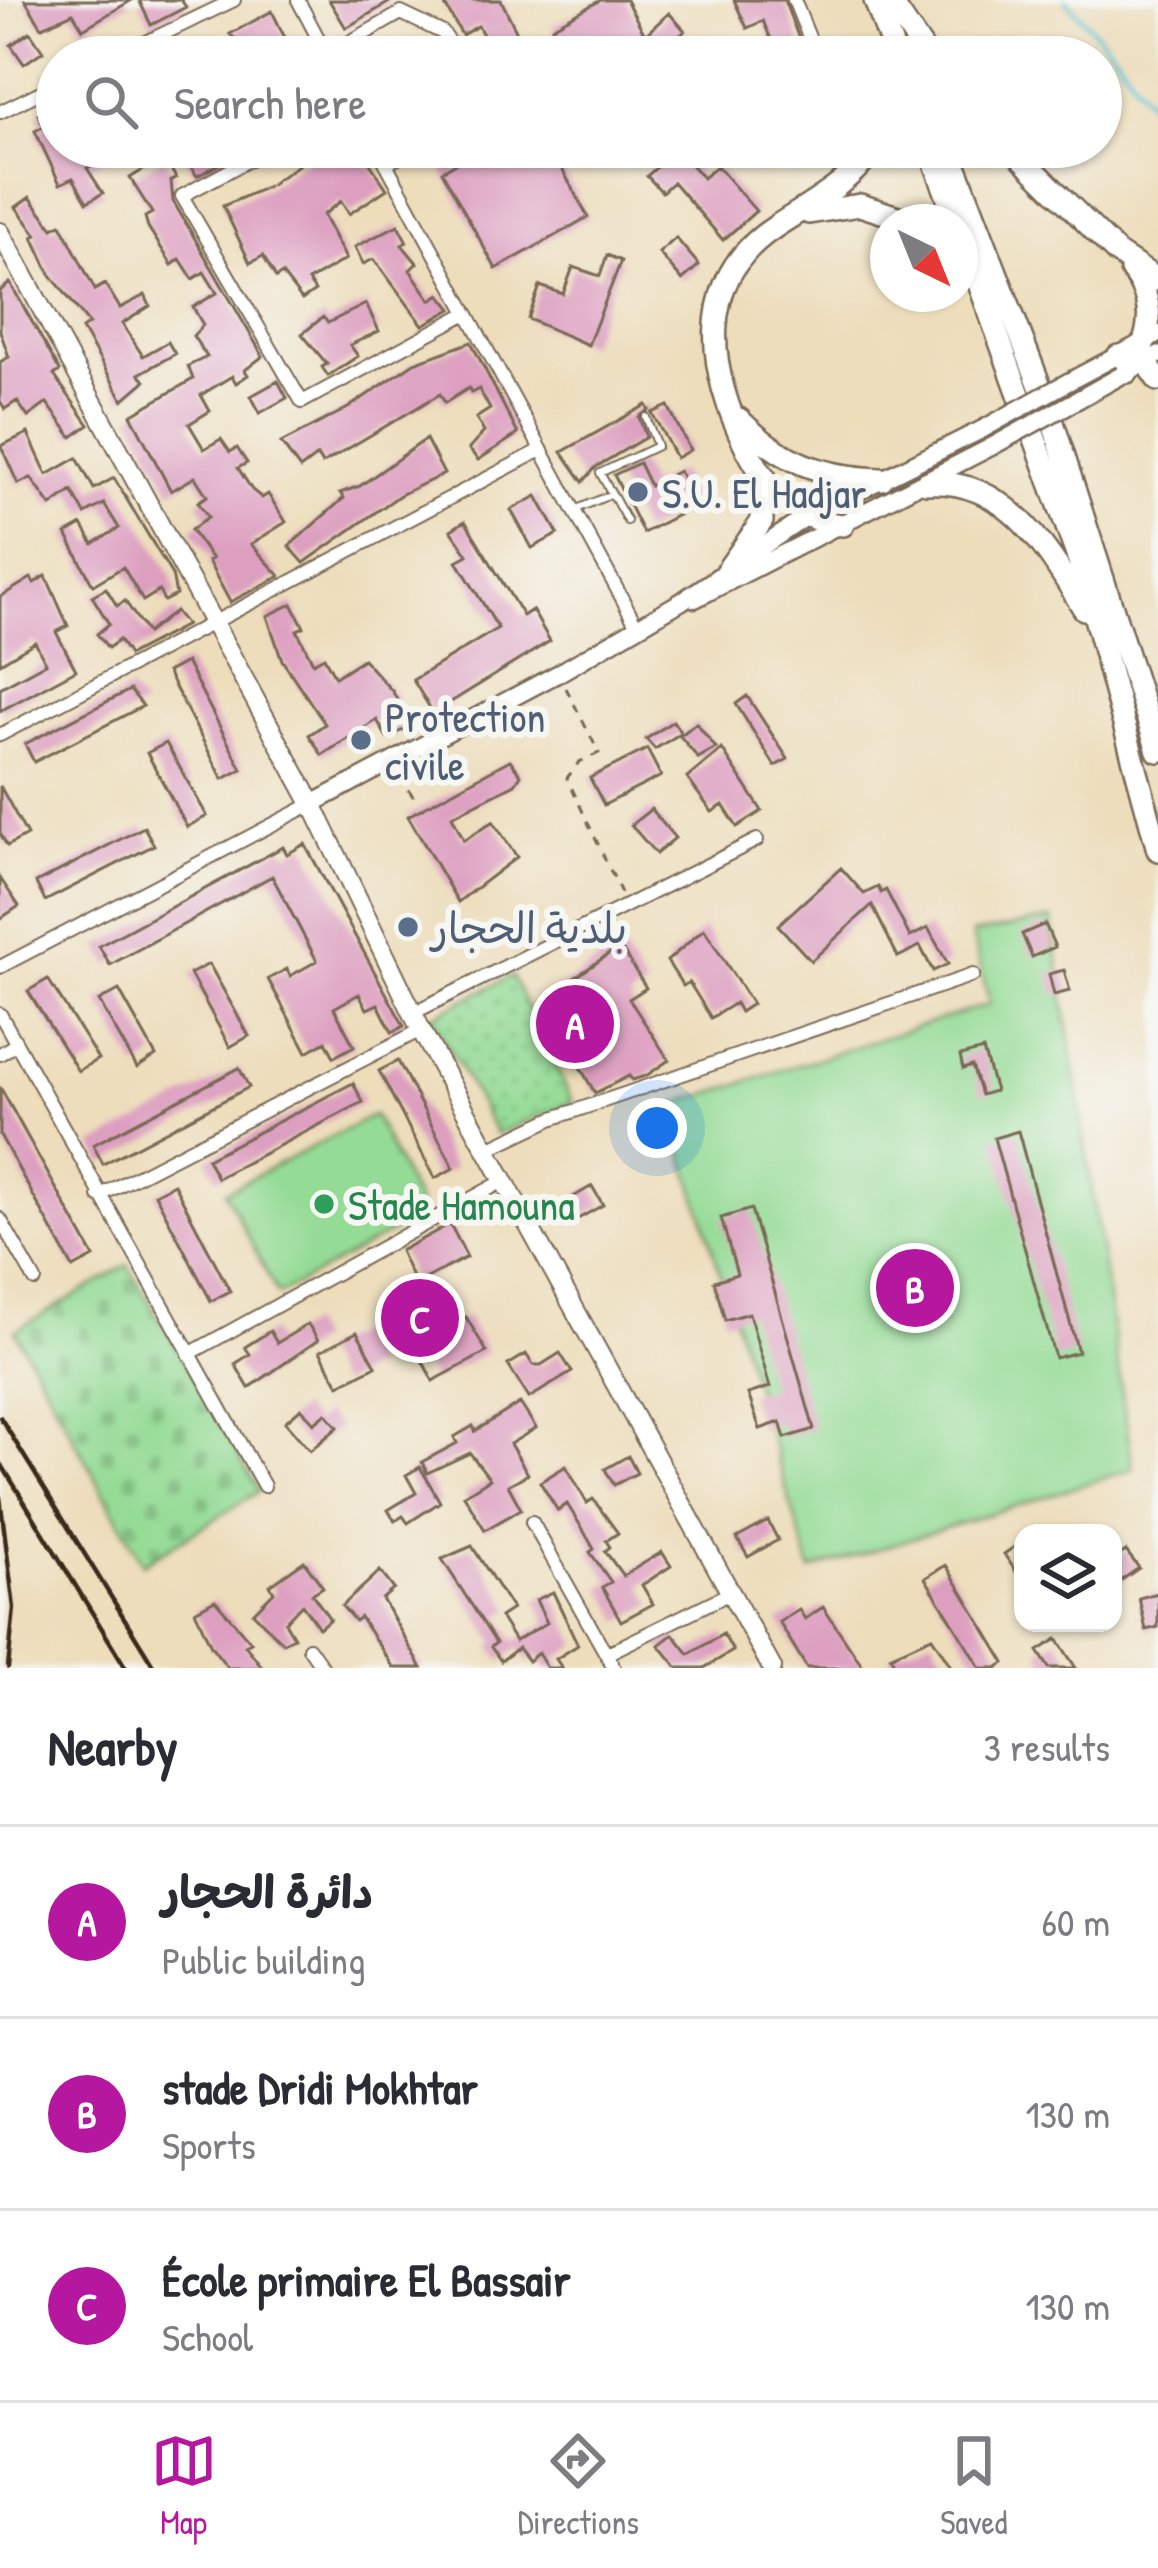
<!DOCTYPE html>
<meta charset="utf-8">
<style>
:root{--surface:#fff;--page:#f7f7f7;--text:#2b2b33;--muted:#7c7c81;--line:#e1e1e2;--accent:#b5179e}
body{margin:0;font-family:"Patrick Hand","Playpen Sans Arabic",sans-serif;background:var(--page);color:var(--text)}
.controls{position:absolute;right:36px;bottom:36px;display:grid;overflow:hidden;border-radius:24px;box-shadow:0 3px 9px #0004}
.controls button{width:108px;height:108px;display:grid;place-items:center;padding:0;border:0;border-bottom:3px solid var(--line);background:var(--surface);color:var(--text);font:60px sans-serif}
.compass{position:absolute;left:870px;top:204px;width:108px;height:108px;border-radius:50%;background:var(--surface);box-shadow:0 3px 9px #0004;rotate:137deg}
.you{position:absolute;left:657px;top:1128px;width:42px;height:42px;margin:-30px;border:9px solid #fff;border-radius:50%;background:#1a73e8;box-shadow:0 0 0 18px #1a73e833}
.badge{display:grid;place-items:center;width:78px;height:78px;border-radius:50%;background:var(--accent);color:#fff;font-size:39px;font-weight:700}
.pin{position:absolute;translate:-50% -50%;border:6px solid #fff;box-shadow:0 3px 12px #0006}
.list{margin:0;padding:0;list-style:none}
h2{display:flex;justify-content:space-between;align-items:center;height:156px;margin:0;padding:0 48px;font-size:51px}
h2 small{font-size:39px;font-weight:400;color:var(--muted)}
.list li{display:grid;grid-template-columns:78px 1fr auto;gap:36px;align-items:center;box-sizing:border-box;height:192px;padding:0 48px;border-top:3px solid var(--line)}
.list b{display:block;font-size:45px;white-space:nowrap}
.list p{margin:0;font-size:39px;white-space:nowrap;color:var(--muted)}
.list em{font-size:39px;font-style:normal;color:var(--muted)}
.icon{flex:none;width:66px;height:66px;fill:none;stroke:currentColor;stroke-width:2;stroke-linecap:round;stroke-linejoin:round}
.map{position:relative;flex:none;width:1158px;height:1668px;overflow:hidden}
.search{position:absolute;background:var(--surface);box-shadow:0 3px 9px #0004;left:36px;right:36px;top:36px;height:132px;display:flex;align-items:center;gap:30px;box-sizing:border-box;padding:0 42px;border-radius:66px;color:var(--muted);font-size:45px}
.sheet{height:732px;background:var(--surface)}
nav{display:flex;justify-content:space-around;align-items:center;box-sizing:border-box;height:168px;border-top:3px solid var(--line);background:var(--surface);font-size:33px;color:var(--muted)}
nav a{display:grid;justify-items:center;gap:6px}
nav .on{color:var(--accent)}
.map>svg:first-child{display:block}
</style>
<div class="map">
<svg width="1158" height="1668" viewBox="0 0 1158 1668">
<defs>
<pattern id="cemetery-stones" width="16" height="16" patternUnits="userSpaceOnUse" patternTransform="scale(3)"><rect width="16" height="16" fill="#94db95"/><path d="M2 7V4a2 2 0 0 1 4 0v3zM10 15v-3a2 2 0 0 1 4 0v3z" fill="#80bc80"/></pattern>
<pattern id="garden-dots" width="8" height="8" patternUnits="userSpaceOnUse" patternTransform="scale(3)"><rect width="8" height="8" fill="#94db95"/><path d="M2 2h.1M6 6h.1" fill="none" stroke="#80bc80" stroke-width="1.8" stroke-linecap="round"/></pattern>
</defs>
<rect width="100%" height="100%" fill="#f6f6f2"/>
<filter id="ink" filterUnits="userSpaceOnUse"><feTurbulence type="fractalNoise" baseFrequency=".00833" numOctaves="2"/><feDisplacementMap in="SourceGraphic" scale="24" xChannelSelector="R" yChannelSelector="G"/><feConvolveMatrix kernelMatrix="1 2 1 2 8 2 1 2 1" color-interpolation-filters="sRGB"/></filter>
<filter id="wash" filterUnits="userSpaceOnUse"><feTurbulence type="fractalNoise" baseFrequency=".004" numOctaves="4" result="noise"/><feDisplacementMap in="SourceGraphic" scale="48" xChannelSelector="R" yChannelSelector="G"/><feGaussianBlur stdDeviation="2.7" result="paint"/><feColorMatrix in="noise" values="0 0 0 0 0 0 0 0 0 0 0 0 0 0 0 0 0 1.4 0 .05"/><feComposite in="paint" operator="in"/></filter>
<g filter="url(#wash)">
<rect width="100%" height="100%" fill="#edddbb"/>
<!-- cemetery -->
<path fill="url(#cemetery-stones)" stroke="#68825a" stroke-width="3" d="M128,1265L259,1491L143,1564L15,1331Z"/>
<!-- garden -->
<path fill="url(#garden-dots)" stroke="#68825a" stroke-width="3" d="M512,976L573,1102L496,1134L432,1016Z"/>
<!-- pitch -->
<path fill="#94db95" stroke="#68825a" stroke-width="3" d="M1052,919L1133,1469L811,1570L669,1106L990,1004L972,934Z
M374,1115L423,1215L278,1295L225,1192Z"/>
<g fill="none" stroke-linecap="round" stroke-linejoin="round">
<!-- stream -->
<path stroke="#57c3d1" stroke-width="4.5" d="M1066,0L1116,55L1158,115"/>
</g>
<g id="blocks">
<!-- building -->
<path fill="#dd9fc0" d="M25,0H132L83,29L73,13L42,27Z
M139,0H181L186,7L151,25Z
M329,0H393L346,28Z
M442,0H501L529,57H496L478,26L462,35Z
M601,0H626L645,35L669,13L685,31L667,47L662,41L636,56L630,45L605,57H574L571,51L554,57L548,46L560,40L552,27Z
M734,0H784L806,57H779L763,21L747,28Z
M272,11L283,34L298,57H254L230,34Z
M30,32L43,51L24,64L11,45Z
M403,43L442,51V57H368Z
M57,105V147H128L87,168L103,193L87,202L73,178L60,184L35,131L44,126L38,114Z
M204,147H251L197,176L185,159Z
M324,147H359L387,189L349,214L341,201L323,215L346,259L308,281L315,291L302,300L282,274L276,278L263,256L250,263L223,206L267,187Z
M485,147H550L588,217L496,269L442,171Z
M769,147H821L778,166Z
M677,149L703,178L717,166L756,211L723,240L673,182L662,192L647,176Z
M164,157L176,178L171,181L173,201L263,356L245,370L248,375L236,383L232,376L201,395L210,411L189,424L204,449L221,439L230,452L237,448L247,463L238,468L252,490L262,498L268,494L286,522L251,544L280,576L230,602L208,561L212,559L191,530L208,517L198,502L207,496L195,477L171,491L131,415L193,379L188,366L207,357L193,336L203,325L193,307L217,293L204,272L193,279L180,259L172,265L148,227L145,217L152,213L130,178Z
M30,197L53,228L61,224L95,290L105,284L120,308L145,295L150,306L122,324L143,356L168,342L175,354L139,374L145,381L123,400L82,329L89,324L50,274L33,237L37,235L16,207Z
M398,225L407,242L402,245L417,263L410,270L431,300L440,294L452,309L423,325L374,259L363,264L355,247Z
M676,238L699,265L682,280L659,253Z
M607,255L621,261L588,345L528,319L540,286L563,294L573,267L600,276Z
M10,283L60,371L54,375L89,425L72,437L47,403L28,417L17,401L5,409L0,401V362L9,357L0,331V291Z
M366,304L379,331L350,345L358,356L328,376L322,367L327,364L302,334L323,317L328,323Z
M471,342L518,434L478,460L469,449L484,432L476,418L490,409L479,389L471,393L469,388L445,403L440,394L322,464L317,456L300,469L281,443L348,408L414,363Z
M278,381L287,398L260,413L251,396Z
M646,405L649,410L639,417L646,437L596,467L583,482L562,452Z
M668,406L690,450L676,458L652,413Z
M28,433L47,475L77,458L94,489L114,478L172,575L176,595L164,601L159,591L143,601L123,567L93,585L66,534L82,525L93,544L119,528L104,504L85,514L72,491L51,506L31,478L18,484L1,446Z
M426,439L444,474L400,495L304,563L289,546L344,498L340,493L360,486Z
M639,463L650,486L679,471L697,505L643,533L614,475Z
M537,496L558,534L532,548L511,510Z
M465,521L523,616L532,610L550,641L433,713L413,680L498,628L457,561L468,555L451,530Z
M46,576L68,626L56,632L76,670L0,711V688L46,663L35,642L0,663V597L31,578L34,583Z
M106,588L117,606L125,601L147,633L175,611L186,625L129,655L119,640L108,648L97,634L109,624L92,596Z
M292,604L304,627L297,630L313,663L324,657L335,677L363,659L393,692L411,726L387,738L377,720L322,755L309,735L325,724L282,660L267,616Z
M186,662L242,769L223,779L167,672Z
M130,690L143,706L34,762L25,744Z
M747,696L788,759L775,766L736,704Z
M673,721L681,733L655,749L646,739Z
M696,723L716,748L698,758L680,736Z
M166,743L207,816L187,827L147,753Z
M647,749L661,776L604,805L590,778Z
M722,749L762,811L737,827L723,805L712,812L687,778Z
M510,760L521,775L515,784L452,816L464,840L493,821L517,857L458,902L408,816Z
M0,786L27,835L7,846L0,833Z
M651,809L675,838L656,854L631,825Z
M144,827L154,845L45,901L36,883Z
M305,844L404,1026L392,1032L378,1004L367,1009L359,994L334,1008L354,1046L334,1057L326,1041L307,1052L268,979L287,969L290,976L317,961L272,876L110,965L99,946L283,847L287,854Z
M841,868L864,894L878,887L881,893L886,890L910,937L928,928L948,964L933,971L920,946L898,957L872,905L811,961L778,925Z
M0,878L19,906L0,919Z
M1045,924L1055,947L1032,957L1022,934Z
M704,929L752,1004L740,1012L735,1003L711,1018L689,982L683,986L667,961Z
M620,946L646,988L629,999L669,1060L646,1076L632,1080L629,1076L595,1093L542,1001Z
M209,964L249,1036L230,1047L190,974Z
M1064,970L1070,991L1054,995L1049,974Z
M48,979L98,1059L78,1071L28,991Z
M119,990L156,1056L137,1068L99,1001Z
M983,1050L995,1091L981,1095L972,1066L963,1069L960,1056Z
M398,1061L454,1168L435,1178L379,1071Z
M239,1068L249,1087L103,1164L93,1145Z
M353,1083L363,1102L217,1178L207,1159Z
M0,1087L94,1257L73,1268L0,1135Z
M1018,1131L1078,1352L1055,1358L994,1138Z
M174,1184L230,1291L211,1301L155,1194Z
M592,1186L603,1205L574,1221L563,1203Z
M751,1209L814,1429L785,1438L780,1422L760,1429L748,1394L770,1387L749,1313L725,1320L714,1281L737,1274L721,1218Z
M450,1224L467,1257L415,1284L400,1251Z
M466,1317L487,1352L433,1381L414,1345Z
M308,1324L318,1340L249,1388L235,1364L250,1354L245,1347L270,1331L277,1343Z
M357,1332L376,1366L339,1385L320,1351Z
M560,1353L572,1372L529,1398L508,1365L526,1354L533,1365H541Z
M520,1403L536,1428L510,1444L528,1474L508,1485L521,1509L485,1530L464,1495L490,1479L470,1453L427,1473L422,1462L457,1443L454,1437L473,1426L475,1431Z
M301,1408L314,1423L326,1413L338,1427L310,1451L285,1422Z
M628,1456L637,1473L614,1485L605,1469Z
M566,1466L587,1503L593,1499L618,1533L606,1541L610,1547L605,1551L623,1576L662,1552L671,1566L642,1585L653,1604L621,1621L602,1587L611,1582L590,1552L594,1549L582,1528L567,1504L558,1511L540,1482Z
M420,1467L440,1502L408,1523L403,1516L395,1521L388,1510L416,1493L406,1475Z
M768,1521L778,1540L748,1557L737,1538Z
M1023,1541V1582L1004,1554Z
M472,1546L512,1609L500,1617L515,1641L547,1623L536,1600L553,1592L578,1645L556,1659L562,1668H547L538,1653L528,1661L518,1648L501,1661L491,1647L496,1643L442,1559Z
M1126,1551L1139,1568L1113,1586V1559Z
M304,1561L323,1587L312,1594L330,1619L319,1628L302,1604L285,1622L294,1637L283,1643L253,1613L274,1592L270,1585Z
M946,1565L1005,1663L997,1668H981L925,1578Z
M380,1571L394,1589L382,1599L422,1668H394L360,1617L355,1621L342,1606Z
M1158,1593V1627L1146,1630L1139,1598Z
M215,1600L251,1642L245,1645L263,1668H228L211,1646L195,1611Z
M823,1607L864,1668H807L779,1622L799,1610L805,1619Z
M673,1634L689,1654L723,1634L733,1651L704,1668H678L659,1645Z
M932,1637L952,1668H897L890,1656Z
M1057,1639L1076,1668H1049L1038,1651Z"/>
</g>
</g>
<g filter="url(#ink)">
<use href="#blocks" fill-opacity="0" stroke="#796955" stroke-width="3"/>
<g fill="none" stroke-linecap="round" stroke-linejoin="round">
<defs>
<path id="service" d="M612,494L600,473L657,446L646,417
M577,509L612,494L627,521"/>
<path id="minor" d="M298,0L328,57
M794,0L817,57
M327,55L401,13L443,33L460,57
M115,57L234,0
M0,112L57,84
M273,147L182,196L302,402L467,313
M377,147L637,626
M386,164L415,147
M0,735L541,450
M0,967L312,804
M413,1013L757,840
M0,1014L264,1486
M0,1054L16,1044
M488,1149L551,1119L973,975
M99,1196L421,1030
M0,1219L35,1280
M189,1354L505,1180
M532,1522L614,1668
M309,1648L323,1668
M606,1654L732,1592"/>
<path id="secondary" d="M1068,382L1158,334
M1079,399L1158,355
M695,599L991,447
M312,804L559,673L682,601L806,517L983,429"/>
<path id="primary" d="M0,232L312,804L421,1030L772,1668"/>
<path id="trunk" d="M875,0L896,57
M892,4L928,57
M929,147L957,222
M948,147L1048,407L1158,751
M1011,147L1117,253L1158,280
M809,213L860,205L913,222
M960,231L1081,566L1158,850
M1118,356L1144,360L1158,380
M1127,372C1152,339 1158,304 1131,270
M739,419C781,462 822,477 882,479
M926,483C1007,477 1047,549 1084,609
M843,525C797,522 768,489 747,449C709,374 692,281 775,227C810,204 851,183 875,147
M728,569L762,521L761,479"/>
</defs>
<!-- service casing -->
<use href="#service" stroke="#796955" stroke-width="10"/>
<!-- minor casing -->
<use href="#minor" stroke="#796955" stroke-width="16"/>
<!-- secondary casing -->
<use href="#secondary" stroke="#796955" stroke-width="21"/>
<!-- primary casing -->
<use href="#primary" stroke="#796955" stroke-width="22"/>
<!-- trunk casing -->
<use href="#trunk" stroke="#796955" stroke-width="26"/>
<!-- path -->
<path stroke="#796955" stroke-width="3" stroke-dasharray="9 9" stroke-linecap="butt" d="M566,688L599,753L579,762L567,778L621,893
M399,774L414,798"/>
<!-- service -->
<use href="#service" stroke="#fff" stroke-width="6"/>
<!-- minor -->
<use href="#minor" stroke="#fff" stroke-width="12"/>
<!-- secondary -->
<use href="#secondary" stroke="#fff" stroke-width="16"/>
<!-- primary -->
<use href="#primary" stroke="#fff" stroke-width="18"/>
<!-- trunk -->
<use href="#trunk" stroke="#fff" stroke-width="21"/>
<!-- rail -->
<path stroke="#3b2a1e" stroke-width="4.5" d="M0,1417L155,1668
M0,1462L126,1668
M0,1497L14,1608L8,1668"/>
<defs>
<path id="secondary-bridge" d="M983,429L1068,382
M991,447L1079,399"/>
</defs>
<!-- secondary-bridge casing -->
<use href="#secondary-bridge" stroke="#796955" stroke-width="21" stroke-linecap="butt"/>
<!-- secondary-bridge -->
<use href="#secondary-bridge" stroke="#fff" stroke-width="16"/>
</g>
</g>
<!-- markers -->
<g fill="#5c6f8a" stroke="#f6f6f2" stroke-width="4.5">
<circle cx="638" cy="492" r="12"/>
<circle cx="361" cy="740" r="12"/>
<circle cx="408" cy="927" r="12"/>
</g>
<circle fill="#2e9e5b" stroke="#f6f6f2" stroke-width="4.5" cx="324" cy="1204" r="12"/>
<g text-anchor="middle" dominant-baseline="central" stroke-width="12" stroke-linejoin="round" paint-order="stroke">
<!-- service labels -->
<g font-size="42" fill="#4e5e75" stroke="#f6f6f2" text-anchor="start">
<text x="662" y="492">S.U. El Hadjar</text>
<text x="385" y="716">Protection<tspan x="385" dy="48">civile</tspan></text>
<text x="432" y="927">بلدية الحجار</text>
</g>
<!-- leisure labels -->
<g font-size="42" fill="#27864d" stroke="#f6f6f2" text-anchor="start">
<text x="348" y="1204">Stade Hamouna</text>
</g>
</g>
</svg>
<div class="controls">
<button><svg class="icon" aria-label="layers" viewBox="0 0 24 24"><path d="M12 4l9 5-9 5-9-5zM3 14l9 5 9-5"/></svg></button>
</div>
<svg class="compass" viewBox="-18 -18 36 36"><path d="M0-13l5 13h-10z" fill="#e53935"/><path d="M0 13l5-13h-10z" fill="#7c7c81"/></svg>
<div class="you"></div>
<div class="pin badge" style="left:575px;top:1024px">A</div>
<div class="pin badge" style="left:915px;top:1288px">B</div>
<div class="pin badge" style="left:420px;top:1318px">C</div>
<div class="search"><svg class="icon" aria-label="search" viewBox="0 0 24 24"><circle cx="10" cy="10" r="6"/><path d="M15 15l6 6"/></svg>Search here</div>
</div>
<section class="sheet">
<h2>Nearby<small>3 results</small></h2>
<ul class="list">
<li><span class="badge">A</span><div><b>دائرة الحجار</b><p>Public building</p></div><em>60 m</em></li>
<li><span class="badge">B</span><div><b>stade Dridi Mokhtar</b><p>Sports</p></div><em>130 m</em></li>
<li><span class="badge">C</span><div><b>École primaire El Bassair</b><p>School</p></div><em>130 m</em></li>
</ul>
</section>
<nav>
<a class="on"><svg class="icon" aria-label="map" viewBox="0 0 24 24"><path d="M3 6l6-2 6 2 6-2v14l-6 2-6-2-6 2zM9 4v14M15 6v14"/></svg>Map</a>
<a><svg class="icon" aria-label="directions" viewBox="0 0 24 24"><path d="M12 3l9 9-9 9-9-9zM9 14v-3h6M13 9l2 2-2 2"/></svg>Directions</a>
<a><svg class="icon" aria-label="saved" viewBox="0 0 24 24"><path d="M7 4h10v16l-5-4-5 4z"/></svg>Saved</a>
</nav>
